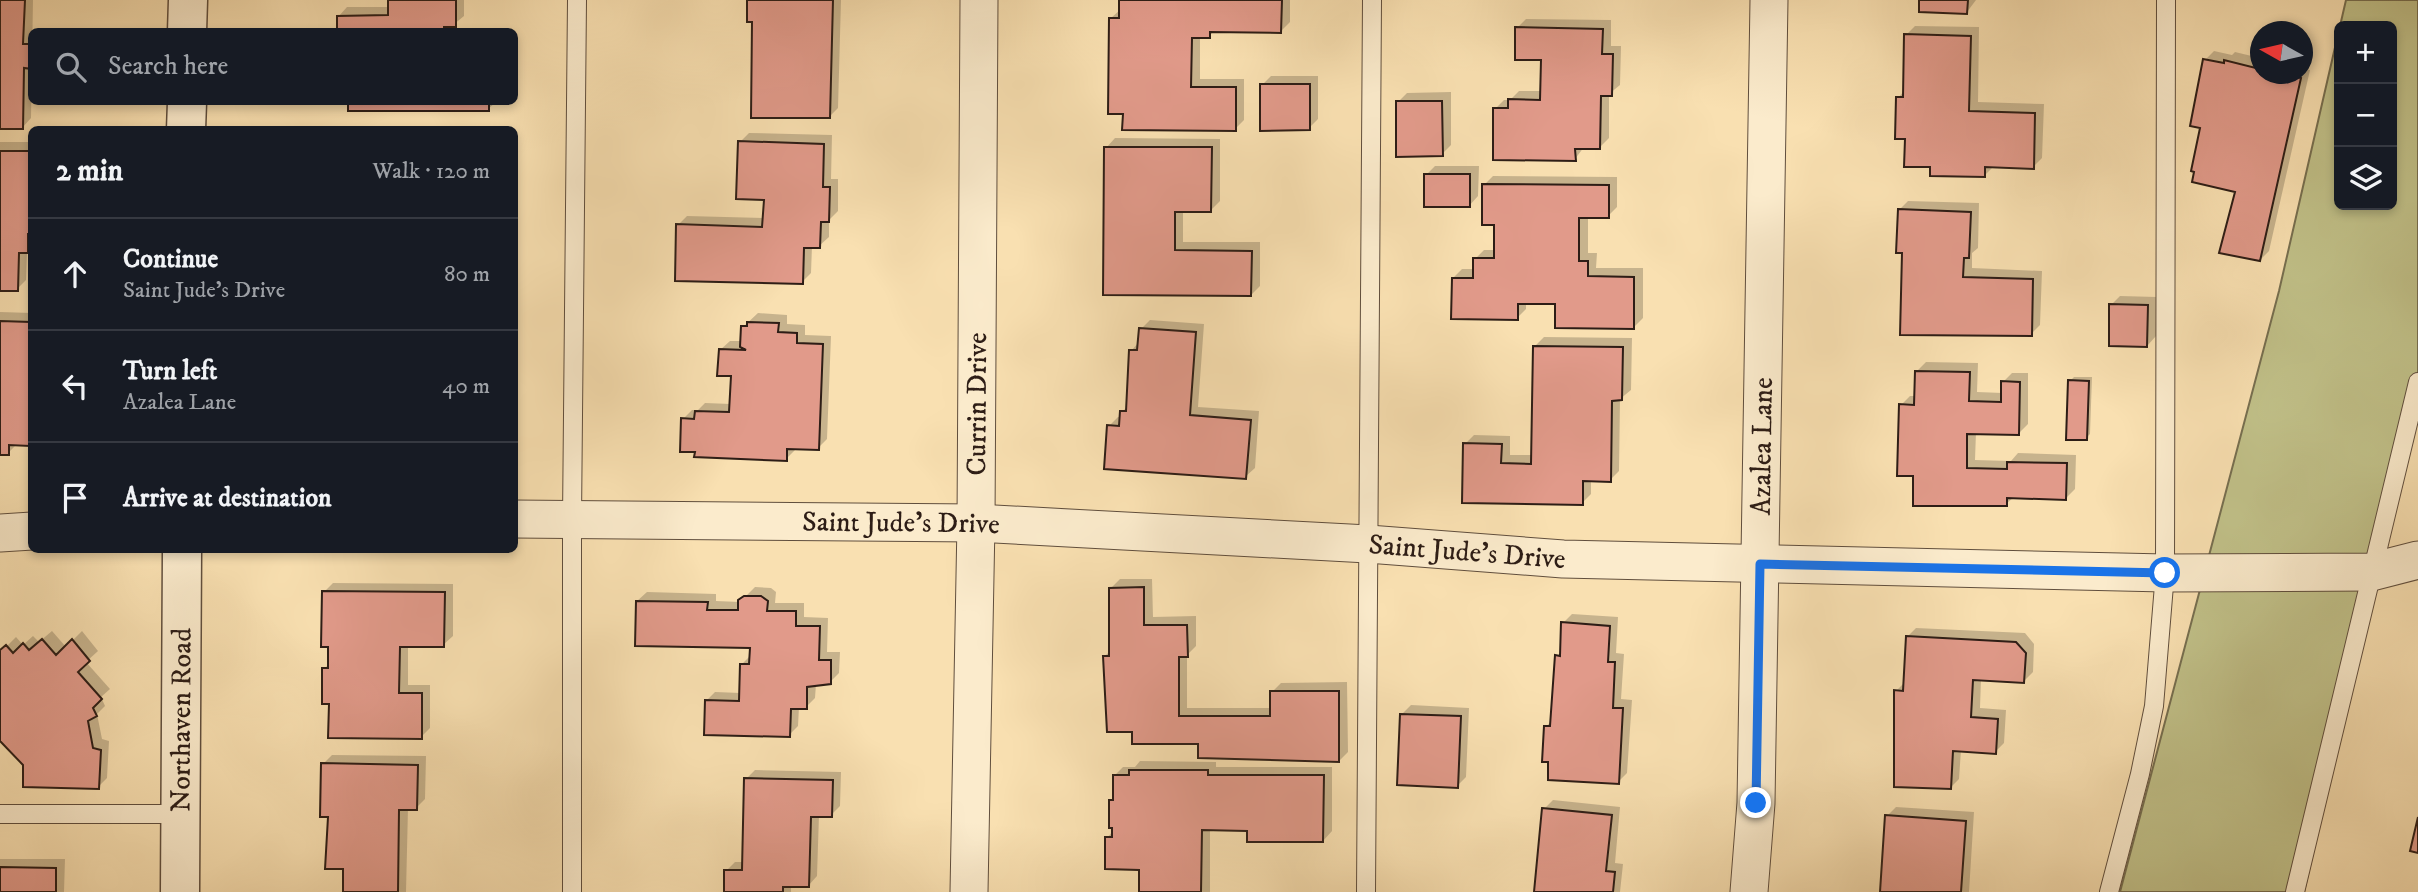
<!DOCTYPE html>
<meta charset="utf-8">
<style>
:root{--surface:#171b24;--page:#242831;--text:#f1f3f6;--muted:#9ea1a6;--line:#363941}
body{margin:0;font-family:"IM FELL DW Pica",serif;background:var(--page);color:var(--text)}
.controls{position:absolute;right:21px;top:21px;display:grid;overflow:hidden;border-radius:10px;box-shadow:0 4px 10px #0003}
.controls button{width:63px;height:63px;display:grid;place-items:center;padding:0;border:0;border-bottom:2px solid var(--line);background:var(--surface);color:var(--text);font:35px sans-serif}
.compass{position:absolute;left:2250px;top:21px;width:63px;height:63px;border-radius:50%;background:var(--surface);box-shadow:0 4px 10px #0003;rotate:278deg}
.stop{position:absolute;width:21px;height:21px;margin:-16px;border:5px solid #1a73e8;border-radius:50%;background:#fff}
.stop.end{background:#1a73e8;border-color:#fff;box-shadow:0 2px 7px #0008}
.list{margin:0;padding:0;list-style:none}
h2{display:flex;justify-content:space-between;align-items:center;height:91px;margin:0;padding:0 28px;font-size:30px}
h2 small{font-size:23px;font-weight:400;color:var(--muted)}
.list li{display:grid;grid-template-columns:46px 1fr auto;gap:21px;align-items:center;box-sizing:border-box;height:112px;padding:0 28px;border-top:2px solid var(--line)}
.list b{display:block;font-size:26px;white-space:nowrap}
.list p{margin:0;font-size:23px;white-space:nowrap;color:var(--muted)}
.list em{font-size:23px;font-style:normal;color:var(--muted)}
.icon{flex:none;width:38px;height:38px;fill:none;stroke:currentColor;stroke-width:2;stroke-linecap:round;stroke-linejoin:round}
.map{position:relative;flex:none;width:2418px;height:892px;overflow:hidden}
.search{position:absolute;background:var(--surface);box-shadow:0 4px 10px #0003;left:28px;top:28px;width:490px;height:77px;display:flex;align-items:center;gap:18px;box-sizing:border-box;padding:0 24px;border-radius:10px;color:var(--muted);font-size:26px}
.panel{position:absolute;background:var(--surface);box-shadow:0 4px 10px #0003;left:28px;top:126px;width:490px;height:427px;border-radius:10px}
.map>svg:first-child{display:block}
</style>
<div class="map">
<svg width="2418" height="892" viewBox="0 0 2418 892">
<rect width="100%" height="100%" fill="#f9e0b1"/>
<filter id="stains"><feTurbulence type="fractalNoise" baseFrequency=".00286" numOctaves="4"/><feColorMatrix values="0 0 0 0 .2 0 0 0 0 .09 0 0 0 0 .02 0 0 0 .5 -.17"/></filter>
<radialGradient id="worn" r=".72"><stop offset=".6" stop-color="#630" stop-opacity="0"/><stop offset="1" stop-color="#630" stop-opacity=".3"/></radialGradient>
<!-- green -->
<path fill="#c1c189" stroke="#776f50" stroke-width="2" d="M2346,0H2418V393L2304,892H2120L2279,291L2339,30V205H2392V26H2340Z"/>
<!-- shadow -->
<path fill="#0003" d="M0,0H33L31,118L22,128L0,127Z
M390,0H464V16L453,25V32H338V17L347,7H390Z
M749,0H841L838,108L829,117L753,21Z
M1121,0H1290V22L1281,31H1214L1209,36H1200V79H1244V120L1235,129L1124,112L1111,18L1121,9Z
M1921,0H1976L1967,12Z
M1526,19L1611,20V46H1621L1620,85L1609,94V138L1600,147H1584L1575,159L1495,109L1504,100H1510L1519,91H1542V58L1517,28Z
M1915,26L1979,27L1978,102L2044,104L2042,158L2033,167L1994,166L1984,176L1931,165L1907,137L1898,98L1905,90L1906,35Z
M2214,51L2232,55L2235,52L2260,58V74H2302V68L2310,70L2269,251L2260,260L2238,190L2196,171L2202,127L2205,60Z
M1271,76H1318V119L1309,128L1262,85Z
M1451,92V145L1442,154L1398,102L1407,93Z
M349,102H496L488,109L349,110Z
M749,133L832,135L831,179H838V211L829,220V237L819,246H812L811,273L802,282L678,225L687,216L764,218L766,198L740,142Z
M1115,138L1220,139V201L1211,210H1183V242H1260V286L1251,295L1105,293L1106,148Z
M0,142H32V247L27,252L26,280L17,289H0Z
M1435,166H1479L1478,196L1469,206L1426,175Z
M1493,176L1617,177V207L1608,216H1588V253H1597L1596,268H1643V318L1634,327L1557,302H1526V309L1517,318L1453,278L1462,269H1475V259L1484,250H1495V224L1484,185Z
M1908,201L1979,203L1978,248L1972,253V268L2042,271L2040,325L2031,334L1904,251L1899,210Z
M2120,296L2157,297L2156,336L2147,346L2111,305Z
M0,312L32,313V442L29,445L17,444L8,453H0Z
M758,313L787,315V324L805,325V335L831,336L827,439L818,448L795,447V450L786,459L697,451L683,419L692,410H698L705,403L731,404L732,375L720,350L730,341H742L743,327Z
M1150,320L1204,324L1198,407L1259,411L1255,468L1245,477L1109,426L1118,417H1122V412L1128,406L1131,351L1139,342L1141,329Z
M1544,337L1632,338L1631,390L1620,399L1619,471L1610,480H1591V494L1582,503L1464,502L1465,444L1474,435L1510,436V455H1533L1535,346Z
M1926,362L1978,363L1977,392L2003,393V382L2012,373H2028V424L2019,433L1976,432L1975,460L2011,461L2018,453L2076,455L2075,489L2066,498L2014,497L2006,504L1915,474L1901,405L1910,396H1916L1917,371Z
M2074,377H2092L2090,434L2086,438L2070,381Z
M1120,579H1152L1153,617L1196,616V646L1187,655V708H1272V692L1281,683L1347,682L1348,752L1339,761L1200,742L1134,730L1105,656L1111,650V588Z
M333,583L453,584V636L443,645H408V685H430V728L421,737L330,703L324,669L330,663V645L324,592Z
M755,587L771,588L776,592L775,603H804V617L828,618L827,652H840L839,673L830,682L816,684L815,698L806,707H799L798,726L789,735L706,701L715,692L741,693V665L751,655V646L637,601L647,592L716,594V601L740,602Z
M1572,614L1618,617L1616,653L1624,654L1621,699L1632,700L1627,773L1618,782L1546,727L1552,720L1557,656L1562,651L1563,623Z
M1916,628L2025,633L2034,644L2033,672L2024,681L1981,679L1980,708L2006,710L2004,743L1995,752L1961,750L1959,779L1950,788L1896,691L1905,682L1907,637Z
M52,631L66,647L82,631L98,651L86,662L110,689L101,697L105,706L97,714L102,739L109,741L107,778L98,787L25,764L0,738V653L16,637L23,645L33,636L39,642Z
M1411,705L1469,708L1466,777L1457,786L1402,714Z
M332,755L426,756L425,799L416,808H408L406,892H344L345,867L330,816L323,764Z
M1140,761L1216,762V767H1332V831L1323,841L1249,829H1210V892H1140V868L1107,838L1113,831L1111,801L1114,797V776L1123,767H1135Z
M755,770L841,772L840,806L831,815H819L817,876L808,886L791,885V892H726V871L735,862H744L746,779Z
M1553,800L1620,807L1615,863L1623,864L1620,892H1536L1544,809Z
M1896,807L1974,812L1969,892H1882L1887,816Z
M0,859H65L64,892H0Z"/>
<!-- building -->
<path fill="#e19a8a" stroke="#2d1d16" stroke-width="2" d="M0,0H25L23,44H32V69L24,68L23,129H0Z
M388,0H456V27H444V32H337V16L388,15Z
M747,0H833L830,118H751L752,22H747Z
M1119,0H1282L1281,33L1210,32V38H1192L1191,87H1236V131L1122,130L1123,114H1108L1109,18H1119Z
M1919,0H1968L1967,14L1919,12Z
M1515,27L1603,29L1602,54H1613L1612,96H1601L1600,149H1575L1576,161L1493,160V108H1508V99L1540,100L1541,60H1515Z
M1904,34L1971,36L1969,111L2035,113L2034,169L1985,167V177L1930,176V167H1904L1905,139H1895L1896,97H1903Z
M2203,59L2224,63V60L2260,69V74H2281L2301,78L2260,261L2219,253L2235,192L2192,182L2194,172L2191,171L2200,128L2190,126Z
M1260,84H1310V130L1260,131Z
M1396,101H1442L1443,156L1396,157Z
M348,102H489V111H348Z
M738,141L824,144L823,187H830L829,222H821L820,248H804L803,284L675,281L676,224L762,227L764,200L736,199Z
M1104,147H1212L1211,212H1175V250L1252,251L1251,296L1103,295Z
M0,151H29L32,234H28V253H19L18,291H0Z
M1424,174H1470V207H1424Z
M1482,184L1609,185V218H1579V261H1588V276L1634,277V329L1555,328V304H1518V320L1451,319L1452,278H1473V258H1494V225H1482Z
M1898,209L1971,212L1969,258H1964L1963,277L2033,279L2032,336L1900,335L1902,253H1896Z
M2109,304L2148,305L2147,347L2109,346Z
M0,321L31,322L30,446L9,445V455H0Z
M747,322L779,323L778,332L797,333V343L823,344L819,450L787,449V461L694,457L695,452H680L681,418L694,419L695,411L729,412L731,376H717L719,349L746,350L740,347L741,326H747Z
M1139,328L1196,332L1190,415L1251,420L1246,479L1104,469L1107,425L1119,426L1120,411H1126L1129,350H1137Z
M1533,346L1623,347L1622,400L1612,401L1611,482L1583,481V505L1462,503L1463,443L1502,444L1501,463L1531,464Z
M1915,371L1970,372L1969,401L2001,402V381L2020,382L2019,435L1967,434V468L2007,469V462L2067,463L2066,500L2007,498V506H1913V476H1897L1899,404L1914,405Z
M2068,380L2089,381L2087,440H2066Z
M1144,587V625H1187L1188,657H1179V716H1270V691H1339V762L1198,758V744H1132V732H1107L1103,656H1109V588Z
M322,591L445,592L444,647H400L399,693H422V739L328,738L329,704H322V668H328V647H321Z
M744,596H761L768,601L767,611H796V626H820L819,660H831V684L807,687V709H791L790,737L704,735L705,700L739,701L740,664H749L750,648L635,646L636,601L708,602L707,610H738V600Z
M1561,622L1610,626L1608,662H1615L1613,708H1623L1619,784L1548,780V762H1542L1544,726H1550L1555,655L1560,656Z
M1906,636L2016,642L2026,653L2024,683L1973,680L1971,717L1998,719L1996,754L1953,751L1951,789L1894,787V690L1903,691Z
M42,639L56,655L72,639L90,661L78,672L102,699L93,708L97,716L88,721L93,748L101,750L99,789L23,787V765L0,741V650L6,645L13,653L23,643L29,650Z
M1400,714L1461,716L1458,788L1397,785Z
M321,763L418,765L417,810H399L398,892H343V869H325L328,817H320Z
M1129,770H1208V775H1324L1323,842H1247V831L1202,830L1201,892H1139V870L1105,869V837H1112V828H1109V800H1113V775H1129Z
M744,778L833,780L832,817H811L809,887H783V892H724V870H742Z
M1542,808L1612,815L1606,871L1615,872L1613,892H1534Z
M1885,815L1966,821L1961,892H1880Z
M2418,817V853L2410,851Z
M0,867L56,868V892H0Z"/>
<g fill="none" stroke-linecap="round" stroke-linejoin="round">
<defs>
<path id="service" d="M0,814H180
M572,892V519L577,0
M1366,892L1372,0
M2109,892L2140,774L2154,706L2165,573L2166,0
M2295,892L2418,382"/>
<g id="minor">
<path id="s1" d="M514,519L976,523L1368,544L1563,559L2165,573L2371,572L2418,560"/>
<path d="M0,533L32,531"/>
<path id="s2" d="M969,892L976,523L979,0"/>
<path id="s3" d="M1749,892L1756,803L1769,0"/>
</g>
<g id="tertiary">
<path d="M187,32L188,0"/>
<path d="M186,130L187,102"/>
<path id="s4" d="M180,892L182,550"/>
</g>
</defs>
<!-- service casing -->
<use href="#service" stroke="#604e3d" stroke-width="20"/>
<!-- minor casing -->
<use href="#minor" stroke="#604e3d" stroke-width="39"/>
<!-- tertiary casing -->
<use href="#tertiary" stroke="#604e3d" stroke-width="41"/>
<!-- service -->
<use href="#service" stroke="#fbebcc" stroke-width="18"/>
<!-- minor -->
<use href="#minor" stroke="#fbebcc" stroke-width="37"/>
<!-- tertiary -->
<use href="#tertiary" stroke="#fbebcc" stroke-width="38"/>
</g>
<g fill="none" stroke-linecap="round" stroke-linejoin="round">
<!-- route -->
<path stroke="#1a73e8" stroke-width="9" d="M1756,803L1760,564L2165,573"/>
</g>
<g text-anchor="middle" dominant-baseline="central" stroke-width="6" stroke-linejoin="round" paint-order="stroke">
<!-- street labels -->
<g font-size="28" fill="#2d1d16" stroke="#fbebcc">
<text stroke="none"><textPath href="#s2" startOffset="488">Currin Drive</textPath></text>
<text stroke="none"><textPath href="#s3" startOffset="446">Azalea Lane</textPath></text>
<text stroke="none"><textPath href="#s1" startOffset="387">Saint Jude's Drive</textPath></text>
<text stroke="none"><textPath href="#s1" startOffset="954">Saint Jude's Drive</textPath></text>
<text stroke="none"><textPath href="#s4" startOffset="172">Northaven Road</textPath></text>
</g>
</g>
<rect width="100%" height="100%" filter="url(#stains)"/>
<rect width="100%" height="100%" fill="url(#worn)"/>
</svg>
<div class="controls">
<button>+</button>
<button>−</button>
<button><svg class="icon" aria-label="layers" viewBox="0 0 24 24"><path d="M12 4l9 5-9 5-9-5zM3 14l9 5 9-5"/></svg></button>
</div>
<svg class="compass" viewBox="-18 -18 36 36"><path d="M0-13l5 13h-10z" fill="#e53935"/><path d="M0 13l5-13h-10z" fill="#9ea1a6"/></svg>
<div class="stop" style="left:2165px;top:573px"></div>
<div class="stop end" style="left:1756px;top:803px"></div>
<div class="search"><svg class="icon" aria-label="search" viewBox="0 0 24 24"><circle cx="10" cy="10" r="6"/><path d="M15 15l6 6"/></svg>Search here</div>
<section class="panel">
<h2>2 min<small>Walk · 120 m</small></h2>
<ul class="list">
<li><svg class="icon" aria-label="ahead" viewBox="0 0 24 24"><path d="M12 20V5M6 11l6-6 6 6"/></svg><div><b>Continue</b><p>Saint Jude's Drive</p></div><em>80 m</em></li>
<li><svg class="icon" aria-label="left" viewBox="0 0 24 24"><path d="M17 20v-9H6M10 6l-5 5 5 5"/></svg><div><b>Turn left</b><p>Azalea Lane</p></div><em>40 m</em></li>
<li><svg class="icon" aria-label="arrive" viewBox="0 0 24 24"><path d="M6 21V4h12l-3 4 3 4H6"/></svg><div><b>Arrive at destination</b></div></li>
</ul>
</section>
</div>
